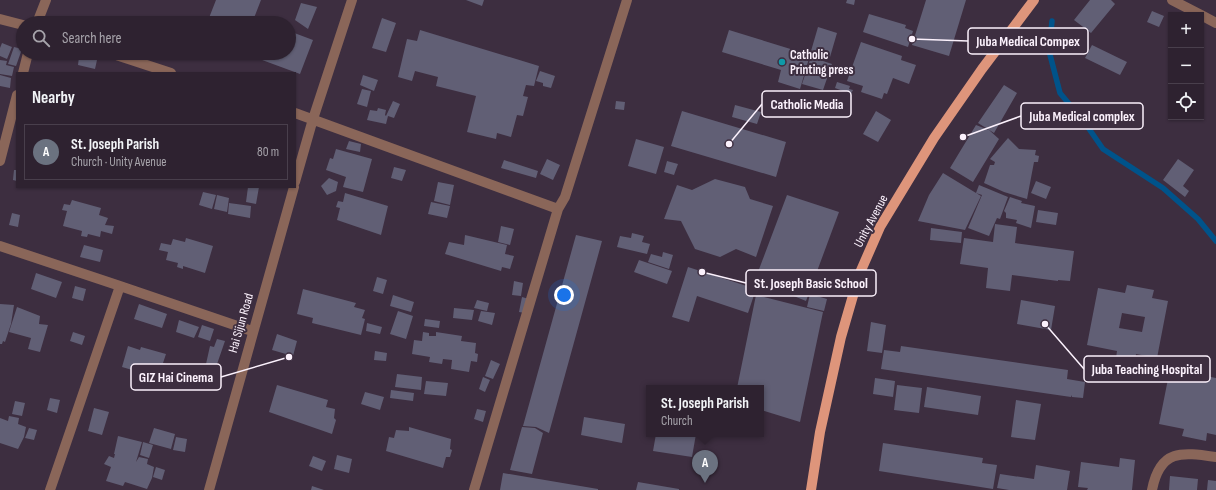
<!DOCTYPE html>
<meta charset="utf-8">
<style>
:root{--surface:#2e2230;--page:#362a38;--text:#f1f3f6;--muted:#a7a4ab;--line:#493f4c;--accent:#1a73e8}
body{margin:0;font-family:"Sofia Sans Condensed",sans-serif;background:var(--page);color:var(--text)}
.controls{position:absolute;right:12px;top:12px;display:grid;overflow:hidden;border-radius:0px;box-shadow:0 1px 3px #0004}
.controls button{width:36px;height:36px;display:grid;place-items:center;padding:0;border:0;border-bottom:1px solid var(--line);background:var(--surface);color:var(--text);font:20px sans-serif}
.you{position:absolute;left:564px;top:295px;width:14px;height:14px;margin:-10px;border:3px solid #fff;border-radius:50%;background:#1a73e8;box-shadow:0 0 0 6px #1a73e833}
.badge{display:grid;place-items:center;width:26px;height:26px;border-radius:50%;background:var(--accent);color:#fff;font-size:13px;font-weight:700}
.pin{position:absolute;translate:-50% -33px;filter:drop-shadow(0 1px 2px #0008)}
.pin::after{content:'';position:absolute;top:21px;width:14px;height:12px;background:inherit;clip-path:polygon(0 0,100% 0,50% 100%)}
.popup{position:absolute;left:646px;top:385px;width:118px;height:52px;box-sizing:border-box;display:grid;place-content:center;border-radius:0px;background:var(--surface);filter:drop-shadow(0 1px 3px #0005);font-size:13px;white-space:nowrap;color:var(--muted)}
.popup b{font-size:15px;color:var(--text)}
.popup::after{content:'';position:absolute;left:50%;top:100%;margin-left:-8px;border:8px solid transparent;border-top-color:var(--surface)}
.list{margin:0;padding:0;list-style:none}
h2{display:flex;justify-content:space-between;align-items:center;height:52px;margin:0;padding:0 16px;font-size:17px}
h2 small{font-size:13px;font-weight:400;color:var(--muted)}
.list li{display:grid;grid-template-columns:26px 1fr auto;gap:12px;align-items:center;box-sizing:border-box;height:56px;margin:0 8px 8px;padding:0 8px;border:1px solid var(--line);border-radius:0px}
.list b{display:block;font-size:15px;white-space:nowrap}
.list p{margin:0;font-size:13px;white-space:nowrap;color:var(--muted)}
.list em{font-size:13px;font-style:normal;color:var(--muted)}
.icon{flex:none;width:22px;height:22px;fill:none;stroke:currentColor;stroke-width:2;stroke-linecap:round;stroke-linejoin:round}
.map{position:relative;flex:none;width:1216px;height:490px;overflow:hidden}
.search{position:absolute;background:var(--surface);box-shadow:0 1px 3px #0004;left:16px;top:16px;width:280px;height:44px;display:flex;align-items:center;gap:10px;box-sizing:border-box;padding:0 14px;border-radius:22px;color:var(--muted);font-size:15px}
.panel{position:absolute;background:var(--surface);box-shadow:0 1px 3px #0004;left:16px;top:72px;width:280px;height:116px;border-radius:0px}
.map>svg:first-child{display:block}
</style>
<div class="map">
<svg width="1216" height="490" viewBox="0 0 1216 490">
<rect width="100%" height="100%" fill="#3d2e40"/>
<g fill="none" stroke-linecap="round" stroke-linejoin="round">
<!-- stream -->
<path stroke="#00538a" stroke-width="5.5" d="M1052,21L1049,51L1060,93L1085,123L1103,149L1163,188L1198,219L1216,241"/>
</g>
<!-- building -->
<path fill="#615f75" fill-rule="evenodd" d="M216,0H261L252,23H207Z
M466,0H484L482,6Z
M847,0H855L854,5L846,3Z
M926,0H966L949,56L912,45Z
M1090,0H1111L1115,4L1091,33L1074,20Z
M301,3L317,7L308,29L295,20Z
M1152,11L1164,16L1159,27L1147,22Z
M869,14L906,25L905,28L913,31L908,47L863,32Z
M382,18L396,23L386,52L372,48Z
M818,27L837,33L830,57L811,51Z
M420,30L539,66L534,86L526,85L523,96L528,97L523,116L517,115L511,137L497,133L496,139L467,132L476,96L436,86L438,77L415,71L412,81L398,77L407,39L417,41Z
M729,30L810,55L800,89L778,82L781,70L722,52Z
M289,31L313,40L300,74L243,53H289Z
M861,42L902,56L901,60L916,65L909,84L893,78L887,94L884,93L882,99L861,92L863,86L847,81Z
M2,43L12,47L7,59L0,56V48Z
M1092,45L1127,62L1120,75L1085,58Z
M14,47L22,49L16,66L8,64Z
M79,57L97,60L95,69L78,65Z
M811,57L832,64L823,90L802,84Z
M0,60L7,61L6,65L14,67L12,76L0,74Z
M540,71L555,76L551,88L543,86V83L536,81Z
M0,75L11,78L10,88L0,86Z
M363,75L378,80L374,91L360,85Z
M837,82L850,86L849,89L853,90L851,94L835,88Z
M1004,85L1017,93L994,133L978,123Z
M362,89L371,91L367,107L357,104Z
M393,101L400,104L394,118L388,116L386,124L367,120L370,110L377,111L378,108L386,110L385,115L386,116Z
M616,101L625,102L624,110L615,109Z
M735,105L761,112L757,124L732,117Z
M682,111L786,142L776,177L671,146Z
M876,111L891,120L878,142L863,134Z
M976,125L989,130L999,139L973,182L950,168Z
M1008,138L1019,149L1036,150L1035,155L1039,156L1038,162H1034L1027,199L1004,192L984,183L990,165H994L995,162L990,159Z
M636,139L664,147L656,174L628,166Z
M349,141L361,144L360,152L346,149Z
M336,149L372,159L363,192L343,187L346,177L326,170L330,158L333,159Z
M547,159L560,165L553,180L540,174Z
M1178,159L1194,170L1183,186L1189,191L1185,197L1163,180Z
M504,160L538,171L536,178L501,168Z
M667,161L678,164L674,175L664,172Z
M394,167L406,170L402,181L391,178Z
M14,170H17V181L13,180Z
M943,173L981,196L965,230L918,221L929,195Z
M329,178L338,182L336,191L327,195L321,186Z
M715,179L745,187L750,199L773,206L756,257L736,249L720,257L695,249L681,221L664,219L677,185L692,190Z
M1036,181L1051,187L1046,199L1031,193Z
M438,182L454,185L450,205L434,201Z
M979,185L1008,197L1000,219L997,218L989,236L968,228L982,195L976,193Z
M248,187H259L256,204L246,202Z
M203,192L216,195L212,209L199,205Z
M345,193L388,206L381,235L337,220L340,208L336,207L338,201L343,202Z
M217,195L229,198L227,212L214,209Z
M787,195L839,212L806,301L755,280Z
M1010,197L1022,201L1021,203L1035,206L1031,228L1016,223L1017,220L1006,218V213L1004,211Z
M72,200L101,208L99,215L108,218L105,225L114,226L112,234L101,231L100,237L88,234L87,237L81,236L82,231L63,226L67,211L62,210L64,204L70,205Z
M431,202L450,206L447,218L428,214Z
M229,203L251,206L250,218L228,214Z
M1038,210L1058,213L1056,225L1036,222Z
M12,213L20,215L18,227L9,225Z
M995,224L1017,227L1015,243L1074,251L1070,281L1058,280V281L1012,275L1010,291L986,288L988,268L960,264L964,238L993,242Z
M501,226L514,229L510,245L498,242Z
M931,228L962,232L961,243L930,240Z
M632,233L644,236L642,242L650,244L647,254L617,247L620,236L631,238Z
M465,235L507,245L505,254L514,256L510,269L502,267L501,271L445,254L449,242L464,245Z
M576,235L602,241L549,433L536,427L523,426Z
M186,238L213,246L205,273L183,266V269L177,267L178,263L166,260L168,252L159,250L161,243L171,245L173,239L185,242Z
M84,245L103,250L100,262L80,257Z
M663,252L673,255L669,269L648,262L651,254L662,257Z
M639,260L672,271L667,284L634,272Z
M688,267L756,289L748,313L697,296L689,322L672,317Z
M36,273L62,282L56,298L31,289Z
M377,277L387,280L383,294L373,291Z
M514,281L523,283L521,296L512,295Z
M1127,285L1154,290L1152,298L1168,301L1157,358L1136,354L1135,362L1116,358L1117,351L1087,345L1098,288L1125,293ZM1122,313L1145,317L1142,332L1119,328Z
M75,286L86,289L83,301L72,298Z
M303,289L356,303L354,307L365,310L362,318L365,319L361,335L312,323L313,318L297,314Z
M810,294L827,299L824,311L807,307Z
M393,295L414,302L411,312L390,306Z
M756,295L823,312L800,422L761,410V388H737Z
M522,297L529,299L525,313L519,312Z
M477,300L489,303L487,311L474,308Z
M1021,300L1055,306L1051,330L1017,324Z
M0,304L14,305L11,324L5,342L3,341L2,344H0Z
M139,304L167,314L162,328L134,319Z
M17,307L40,316L39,324L48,325L40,352L28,349L31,338L9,332Z
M454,308L474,310L472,320L453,318Z
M398,311L413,316L406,339L390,334Z
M481,311L495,313L492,325L478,321Z
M425,319L440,321L439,328L424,326Z
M179,320L199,327L194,338L176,332Z
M871,322L886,325L882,353L867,351Z
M367,323L382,327L380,334L366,331Z
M202,325L214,329L210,341L198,337Z
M73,332L85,336L82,345L70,341Z
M423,332L429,333V336H436V332L462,336L461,341L476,343L475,353L478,354L477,362L471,361L469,372L451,369L452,360L443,359L442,364L429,362L430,357L412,354L414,340L422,341Z
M277,334L297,341L293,356L272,350Z
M217,339L225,341L216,367L206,364L210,346L214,347Z
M128,346L140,350L141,347L166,354L163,363L173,366L167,385L155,381L156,377L122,367Z
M901,346L1068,370L1067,379L1085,382L1083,398L1072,397V395L1071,397L881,369L884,350L900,352Z
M375,351L387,353L386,361L374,360Z
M491,360L500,364L493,379L485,376Z
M197,368L213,373L209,386L193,381Z
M1170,369L1216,378V435L1207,433L1206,441L1182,436L1184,429L1159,424Z
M397,374L422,377L421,390L395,387Z
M483,377L490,380L485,392L479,389Z
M875,378L895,381L893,397L873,394Z
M426,381L448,383L446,396L424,394Z
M277,385L328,400L326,407L335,409L334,418L336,420L332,434L269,412Z
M897,385L922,388L919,413L894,410Z
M927,387L981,396L978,415L924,407Z
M391,390L414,393L413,401L390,398Z
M365,392L384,397L380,410L361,404Z
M50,398L60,400L57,413L47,410Z
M1016,400L1041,404L1035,440L1011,437Z
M15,401L25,403L22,416L12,414Z
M94,408L109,412L102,435L88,431Z
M477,409L486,411L483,422L474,419Z
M9,416L19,418L18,424L26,427L24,437L18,449L0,443V418L8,421Z
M584,417L625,424L622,443L581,435Z
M409,427L451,439L450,449L452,450L450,457H446L443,468L386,451L389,437L394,438L396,430L409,431Z
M522,427L535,428L543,433L532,474L510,470Z
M29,428L37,430L34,440L25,438Z
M154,428L175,434L171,449L149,443Z
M656,434H696L692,457L653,451Z
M118,436L142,442L136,462L139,457L148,459L147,464L154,467L152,478L147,489L125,482L123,486L106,481L111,467L104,464L109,456L114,458L115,454H114Z
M176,437L187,439L185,452L173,450Z
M143,442L153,445L149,458L140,455Z
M883,443L983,458L982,463L997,465L993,489L879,471Z
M337,455L352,459L349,473L334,469Z
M313,456L326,461L322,471L309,466Z
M1120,458L1135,460L1132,490H1087L1088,488L1078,487L1081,462L1119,467Z
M1036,465L1070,471L1067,490H1009L997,488L1000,474L1034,479Z
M156,467L165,470L162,480L153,477Z
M503,473L598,489V490H500Z
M1170,476L1198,479L1197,490H1169Z
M1208,480L1216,481V490H1207Z
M638,482L679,489V490H636Z
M312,486L324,490H311Z"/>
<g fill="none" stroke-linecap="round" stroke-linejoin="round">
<!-- minor -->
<path stroke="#8a6659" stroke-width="10" d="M1172,0L1201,15
M1201,15L1216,23
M0,19L23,25
M37,23L46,0
M110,53L171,73
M23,73L28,53
M295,113L558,209
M0,161L17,95
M295,182L313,119L352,0
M0,246L120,286L252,331
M50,490L120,286
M209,490L294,187
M474,490L558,209L565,197L627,0
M1152,490C1160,449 1181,452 1216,457"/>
<!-- major -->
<path stroke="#de957b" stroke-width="10" d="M811,490L820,432L841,337L859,275L880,227L934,138L982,69L1034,0"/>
</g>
<!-- markers -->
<circle fill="#0f9aa8" stroke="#3d2e40" stroke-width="1.5" cx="782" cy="62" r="4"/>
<g text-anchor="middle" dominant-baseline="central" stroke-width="4" stroke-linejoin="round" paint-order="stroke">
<!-- poi labels -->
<g font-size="13" font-weight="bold" fill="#fbf1fc" stroke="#3d2e40" text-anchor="start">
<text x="790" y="55">Catholic<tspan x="790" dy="15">Printing press</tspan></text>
</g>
<!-- street labels -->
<g font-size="13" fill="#fbf1fc" stroke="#3d2e40">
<text transform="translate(871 221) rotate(-62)">Unity Avenue</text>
<text transform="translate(241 323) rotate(-74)">Hai Sijun Road</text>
</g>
</g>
<!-- callouts -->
<path fill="none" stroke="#fbf1fc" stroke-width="1.5" d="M912 39L968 41M729 144L762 104M963 137L1021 116M702 272L746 283M1045 324L1084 369M289 357L221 377"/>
<g fill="#fbf1fc" stroke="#3d2e40" stroke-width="1.5">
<circle cx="912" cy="39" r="4"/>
<circle cx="729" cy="144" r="4"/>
<circle cx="963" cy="137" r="4"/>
<circle cx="702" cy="272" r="4"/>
<circle cx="1045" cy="324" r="4"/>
<circle cx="289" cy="357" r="4"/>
</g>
<g fill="#3d2e40" stroke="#fbf1fc" stroke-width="1.5">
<rect x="968" y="28" width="120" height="26" rx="4"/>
<rect x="762" y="91" width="89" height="26" rx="4"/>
<rect x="1021" y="103" width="122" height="26" rx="4"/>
<rect x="746" y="270" width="130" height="26" rx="4"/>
<rect x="1084" y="356" width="126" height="26" rx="4"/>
<rect x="131" y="364" width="90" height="26" rx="4"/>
</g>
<g font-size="14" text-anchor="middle" font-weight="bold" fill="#fbf1fc">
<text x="1028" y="46">Juba Medical Compex</text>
<text x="807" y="109">Catholic Media</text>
<text x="1082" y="121">Juba Medical complex</text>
<text x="811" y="288">St. Joseph Basic School</text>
<text x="1147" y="374">Juba Teaching Hospital</text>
<text x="176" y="382">GIZ Hai Cinema</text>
</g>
</svg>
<div class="controls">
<button>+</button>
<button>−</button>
<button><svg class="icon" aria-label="locate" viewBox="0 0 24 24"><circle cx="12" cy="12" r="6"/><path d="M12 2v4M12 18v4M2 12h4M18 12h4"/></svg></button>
</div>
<div class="you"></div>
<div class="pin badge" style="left:705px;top:483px;background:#6b7280">A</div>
<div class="popup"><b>St. Joseph Parish</b>Church</div>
<div class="search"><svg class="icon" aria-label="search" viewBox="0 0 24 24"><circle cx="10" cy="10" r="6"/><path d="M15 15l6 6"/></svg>Search here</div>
<section class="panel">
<h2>Nearby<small></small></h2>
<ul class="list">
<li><span class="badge" style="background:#6b7280">A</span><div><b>St. Joseph Parish</b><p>Church · Unity Avenue</p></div><em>80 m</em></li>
</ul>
</section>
</div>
